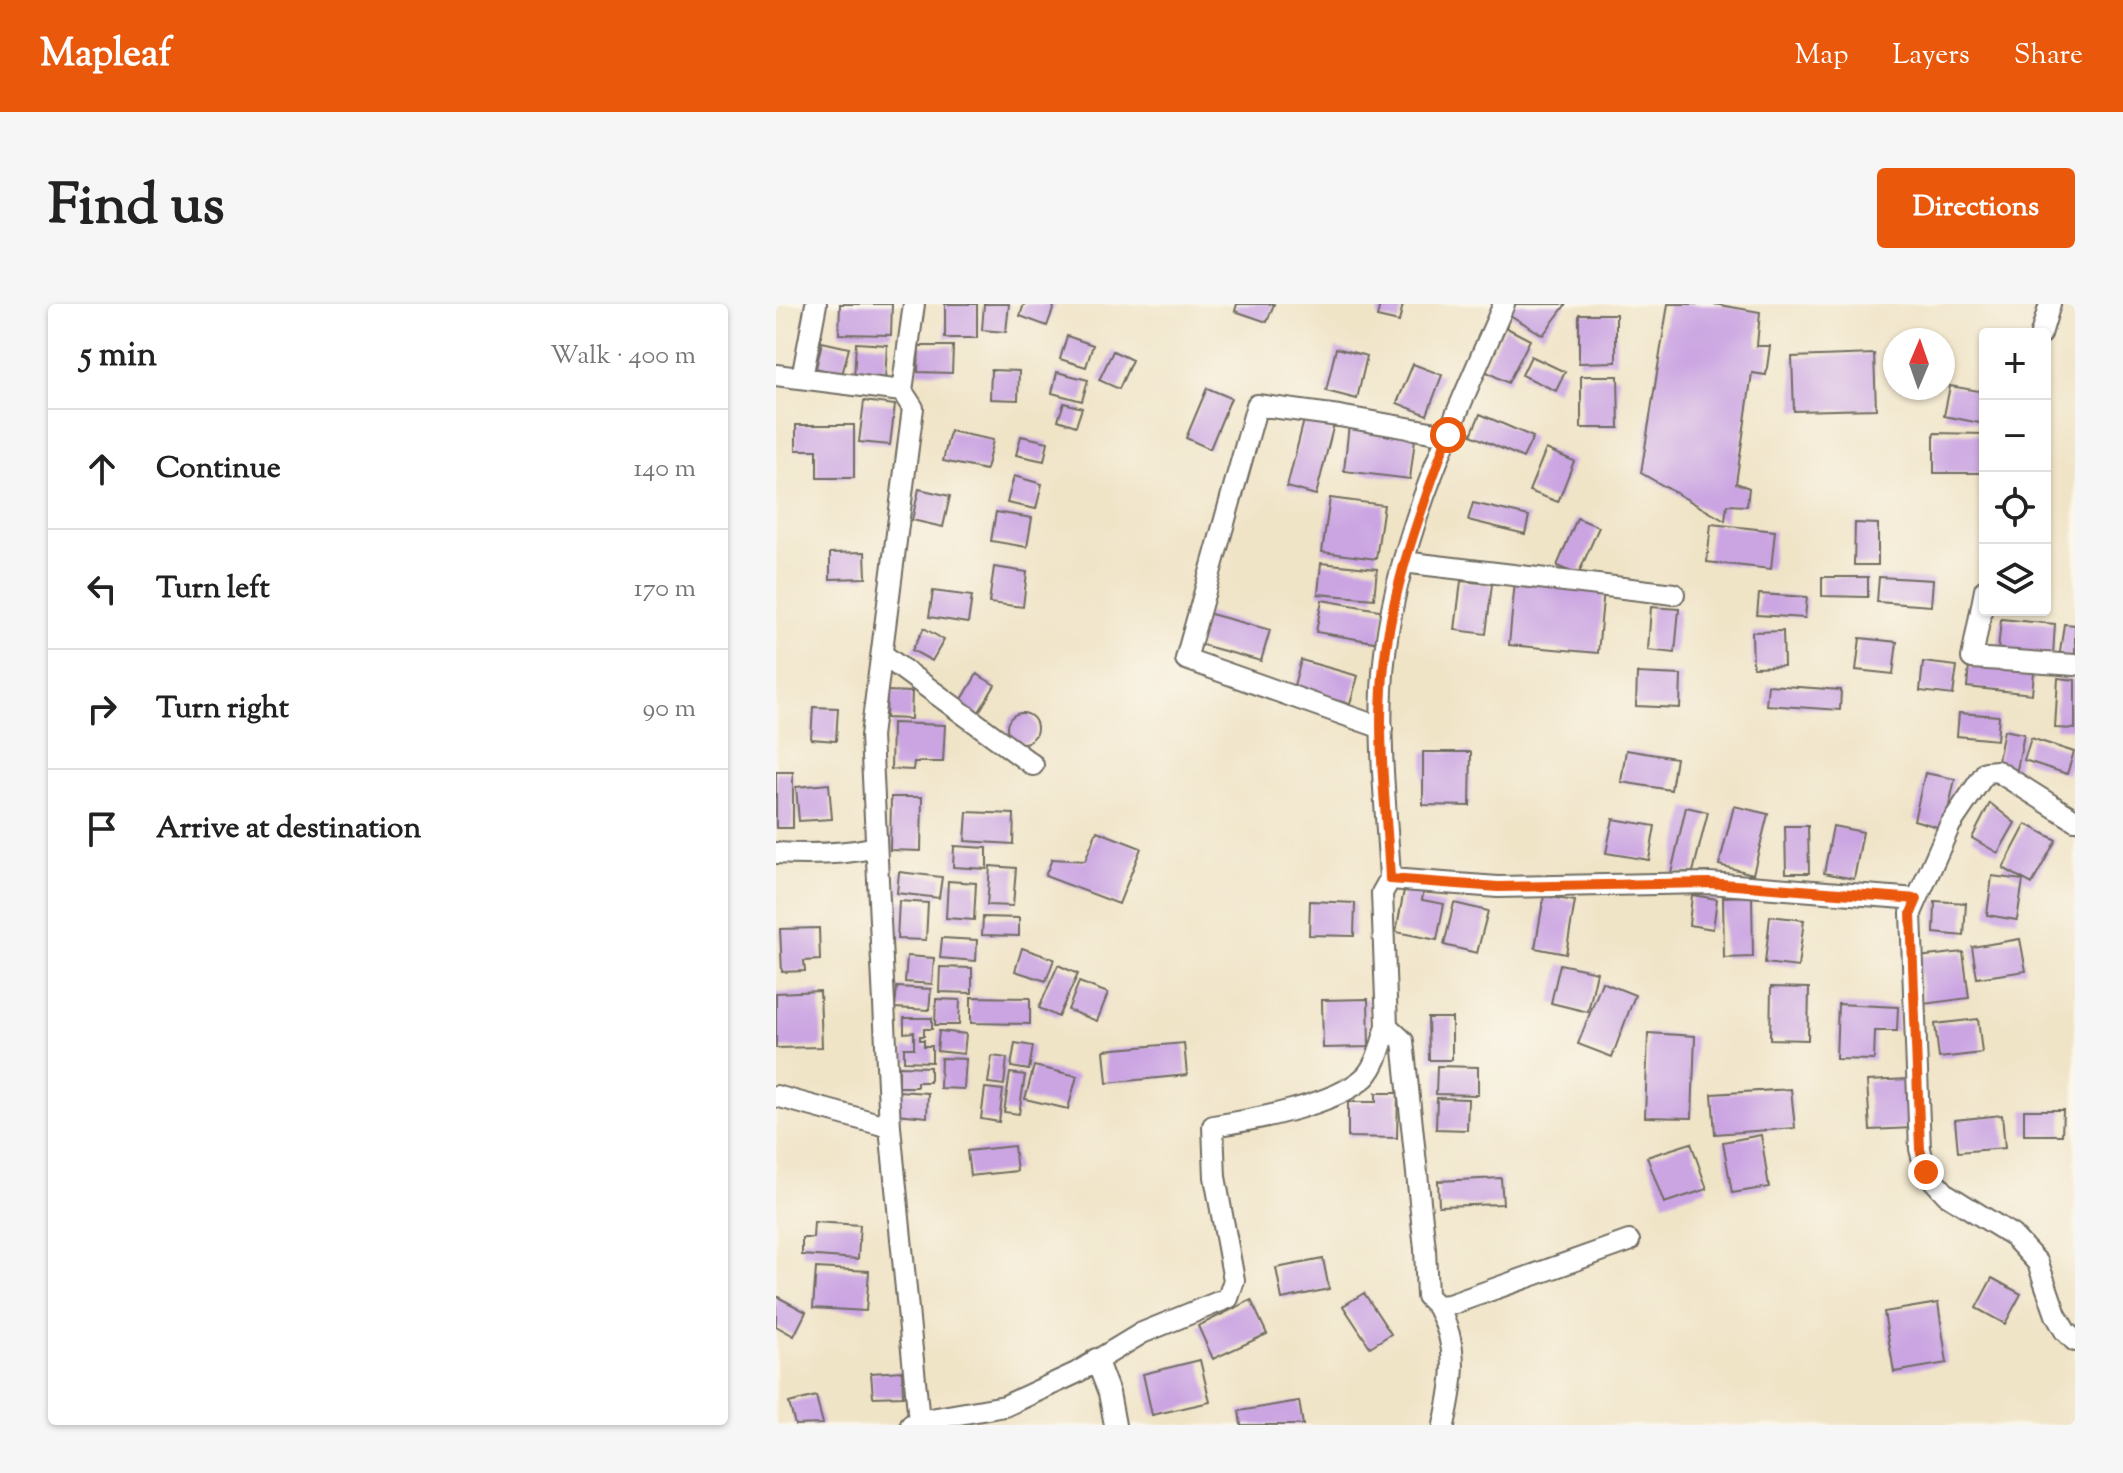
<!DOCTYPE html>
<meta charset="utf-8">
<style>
:root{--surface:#fff;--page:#f6f6f6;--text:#222;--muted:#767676;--line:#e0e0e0;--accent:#ea580c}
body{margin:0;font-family:"Sorts Mill Goudy",serif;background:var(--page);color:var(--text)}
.controls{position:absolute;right:24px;top:24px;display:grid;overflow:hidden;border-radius:8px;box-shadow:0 2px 6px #0004}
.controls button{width:72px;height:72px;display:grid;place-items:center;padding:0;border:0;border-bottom:2px solid var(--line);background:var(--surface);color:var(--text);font:40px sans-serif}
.compass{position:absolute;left:1107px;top:24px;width:72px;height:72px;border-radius:50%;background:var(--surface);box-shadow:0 2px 6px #0004;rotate:2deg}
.stop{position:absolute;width:24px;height:24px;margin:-18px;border:6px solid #ea580c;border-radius:50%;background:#fff}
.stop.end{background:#ea580c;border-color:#fff;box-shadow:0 2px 8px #0008}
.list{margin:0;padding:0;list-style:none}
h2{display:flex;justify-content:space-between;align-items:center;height:104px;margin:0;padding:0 32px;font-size:34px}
h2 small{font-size:26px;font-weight:400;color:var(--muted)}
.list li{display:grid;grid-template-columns:52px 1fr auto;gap:24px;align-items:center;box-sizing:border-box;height:120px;padding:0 32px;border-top:2px solid var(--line)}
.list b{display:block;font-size:30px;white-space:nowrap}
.list em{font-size:26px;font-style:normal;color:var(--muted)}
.icon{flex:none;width:44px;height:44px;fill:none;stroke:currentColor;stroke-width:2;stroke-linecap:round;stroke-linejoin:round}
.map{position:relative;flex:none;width:1299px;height:1121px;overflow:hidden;border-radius:8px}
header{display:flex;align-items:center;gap:48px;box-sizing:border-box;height:112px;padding:0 40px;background:var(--accent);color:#fff}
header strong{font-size:38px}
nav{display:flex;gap:44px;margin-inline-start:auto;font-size:28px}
.intro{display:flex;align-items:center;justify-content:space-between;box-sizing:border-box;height:192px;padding:0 48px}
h1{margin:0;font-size:56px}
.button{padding:20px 36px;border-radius:8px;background:var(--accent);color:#fff;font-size:28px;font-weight:700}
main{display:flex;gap:48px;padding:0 48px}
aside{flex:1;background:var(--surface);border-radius:8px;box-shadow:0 2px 6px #0004}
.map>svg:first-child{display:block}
</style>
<header>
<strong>Mapleaf</strong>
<nav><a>Map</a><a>Layers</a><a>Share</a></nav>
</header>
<div class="intro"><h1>Find us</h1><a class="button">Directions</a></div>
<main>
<aside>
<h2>5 min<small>Walk · 400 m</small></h2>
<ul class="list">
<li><svg class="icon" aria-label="ahead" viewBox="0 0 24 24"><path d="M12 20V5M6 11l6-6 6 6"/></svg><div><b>Continue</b></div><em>140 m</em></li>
<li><svg class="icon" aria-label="left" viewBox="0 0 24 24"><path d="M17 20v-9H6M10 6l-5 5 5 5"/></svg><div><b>Turn left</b></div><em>170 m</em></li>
<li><svg class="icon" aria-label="right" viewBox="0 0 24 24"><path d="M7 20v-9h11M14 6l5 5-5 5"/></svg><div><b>Turn right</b></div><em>90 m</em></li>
<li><svg class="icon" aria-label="arrive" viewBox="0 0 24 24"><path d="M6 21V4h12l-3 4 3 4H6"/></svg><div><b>Arrive at destination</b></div></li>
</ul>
</aside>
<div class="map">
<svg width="1299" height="1121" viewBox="0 0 1299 1121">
<rect width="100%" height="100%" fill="#fbf7ec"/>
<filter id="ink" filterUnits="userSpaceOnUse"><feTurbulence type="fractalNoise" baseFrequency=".0125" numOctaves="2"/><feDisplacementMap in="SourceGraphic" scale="16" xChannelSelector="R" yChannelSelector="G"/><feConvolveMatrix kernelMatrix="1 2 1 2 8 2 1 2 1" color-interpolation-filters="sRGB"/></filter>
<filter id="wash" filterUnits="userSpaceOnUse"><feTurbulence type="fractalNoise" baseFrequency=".006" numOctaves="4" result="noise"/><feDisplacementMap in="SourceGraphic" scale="32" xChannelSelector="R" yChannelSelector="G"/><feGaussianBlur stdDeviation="1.8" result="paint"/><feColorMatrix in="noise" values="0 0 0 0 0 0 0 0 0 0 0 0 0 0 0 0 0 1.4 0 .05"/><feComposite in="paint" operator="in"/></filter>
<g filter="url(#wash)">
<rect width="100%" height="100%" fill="#f0e4c7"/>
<g id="blocks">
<!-- building -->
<path fill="#cba5e2" d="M64,0H116L115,31L63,30Z
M169,0H201V34H169Z
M208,0H233L230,28L206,26Z
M248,0H279L271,22L244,12Z
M461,0H498L491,18L459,7Z
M604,0H627L623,18L601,13Z
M739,0H790L767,31L734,11Z
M892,0H938L984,8L981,42H994L990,71L976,69L960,179L973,184L971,202L951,201L949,217L865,169Z
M803,10H840V58L803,59Z
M729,23L754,36L732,79L707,66Z
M291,32L317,41L310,63L284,55Z
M46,38L73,44L66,71L40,64Z
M80,39L111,41L109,77L78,75Z
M143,42H177L176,69L142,68Z
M560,44L591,52L581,95L550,87Z
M337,47L356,56L343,85L323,76Z
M1098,50L1100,105L1018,107L1016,53Z
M755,52L789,68L780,87L746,71Z
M637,60L666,71L651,111L621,99Z
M215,66L243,67L242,96L214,95Z
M281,68L312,76L306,97L276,89Z
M805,72H842L843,124H805Z
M1174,82L1209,88V120L1168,112Z
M431,84L455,94L434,145L410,134Z
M88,97L119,101L114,141L83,138Z
M288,99L306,104L300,122L282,116Z
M704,110L757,133L747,154L695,131Z
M529,112L558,120L540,191L511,183Z
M573,120L640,127L634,175L568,167Z
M20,121H78V174H41V146H20Z
M174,127L217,136L210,166L167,157Z
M1158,129L1209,130V169H1158Z
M245,132L272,138L268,157L240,151Z
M770,145L798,157L782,198L753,187Z
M238,172L266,180L260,205L231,199Z
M143,185L174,192L167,223L136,216Z
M554,194L608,201L600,255L546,248Z
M697,199L753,212L749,230L692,216Z
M220,208L256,214L251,243L215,237Z
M801,214L823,223L802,271L781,262Z
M1079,219L1102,220V261H1078Z
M935,220L999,227L995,265L931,258Z
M89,248L90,274L54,275V249Z
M545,259L601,265L598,295L542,290Z
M218,263L251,268L247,303L213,299Z
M1046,273H1092V293L1046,292Z
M1103,273L1157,276L1155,302L1101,298Z
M685,277L716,280L710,330L679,326Z
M739,277L828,285L822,349L733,341Z
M157,287L196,292L192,319L153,313Z
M983,290L1031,293L1029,314L981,311Z
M546,296L609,307L604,339L540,328Z
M875,303L903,305L899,349L872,346Z
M431,309L494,326L485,357L423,340Z
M1225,315L1279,320L1277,351L1222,347Z
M1288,320L1299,321V358L1283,355Z
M148,324L168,336L156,357L136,346Z
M1007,327L1008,362L977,363L976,328Z
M1084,334L1121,338L1117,370L1080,366Z
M525,356L582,372L574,400L517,385Z
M1147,358L1181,362L1177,391L1144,387Z
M1193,362L1258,368L1256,390L1191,383Z
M861,369L905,371L904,404L860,402Z
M201,370L219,381L200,413L182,402Z
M1282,374L1299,376V425L1279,424Z
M992,381L1065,386L1064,406L990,401Z
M111,387L136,388L135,415L110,414Z
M37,403L62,404L60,437L35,435Z
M1183,409L1223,412L1221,436L1181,432Z
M231 424a15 15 0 1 1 30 0a15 15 0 1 1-30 0Z
M116,419L169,421L167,458H138L137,466L115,465Z
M1228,426L1248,430L1241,466L1221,462Z
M1255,434L1298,448L1291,470L1248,456Z
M850,446L900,454L895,486L845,478Z
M647,448H695L694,502L647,501Z
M0,468H17V524H0Z
M1149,469L1179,475L1168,525L1138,516Z
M53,480L56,515L23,517L20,483Z
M115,493H146L145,547L114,546Z
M1214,499L1239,519L1222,549L1196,534Z
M958,502L992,510L977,570L943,561Z
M910,503L932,508L917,568L895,569Z
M191,508L238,510L237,540L189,537Z
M837,515L879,522L873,556L830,549Z
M1250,520L1280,536L1256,580L1227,564Z
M1009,522H1032L1033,569H1010Z
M1057,522L1087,528L1078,575L1048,569Z
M321,527L365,544L343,600L269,572L276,555L309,557Z
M178,542L211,544V565L177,563Z
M214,562L240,564L237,602L211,601Z
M123,568L166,573L163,594L121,589Z
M1216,572L1247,576L1241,616L1211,611Z
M172,577L200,579L198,616L170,614Z
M629,581L648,585L646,596L668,600L661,636L620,628Z
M916,591L941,595L937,625L913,621Z
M768,592L799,597L790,650L759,644Z
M976,592L977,653L948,654L947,593Z
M123,597L152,599L150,636L121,635Z
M534,597L579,599L578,632L533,631Z
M1159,597L1190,599L1188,632L1158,629Z
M678,599L712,607L701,649L668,641Z
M994,612L1028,616L1022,663L989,659Z
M207,613L243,614V632L206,631Z
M43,624L44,656L28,657L29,667L6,668L4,625Z
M166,634L201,636L200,657L164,654Z
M1244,635L1250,667L1201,674L1196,643Z
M246,644L278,655L270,677L239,667Z
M1187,648L1193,694L1148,700L1142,653Z
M131,652L158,654L156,680L129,678Z
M784,660L821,668L812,708L775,699Z
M282,661L302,670L282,713L263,704Z
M164,663L196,664V689L163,688Z
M303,678L332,689L321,717L292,706Z
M826,678L859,691L836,753L802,740Z
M121,683L155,685L153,706L119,704Z
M995,683L1033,684L1032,736L994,735Z
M44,687L46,743L0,744V689Z
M195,693L254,694V720L195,719Z
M160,695L184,696L183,721H159Z
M592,695L593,743L547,744L546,696Z
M1062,700L1122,703L1121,727H1099L1098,756L1060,755Z
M128,714H156V725H148V732H144V736H148V742H156V758L128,757V744H138V728L128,729Z
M652,714H676V756H653Z
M1202,715L1206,749L1163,754L1159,720Z
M163,727L190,730L188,750L161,747Z
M872,729L919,732L916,814L869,813Z
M239,739L257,742L253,766L235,763Z
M408,739L411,771L331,779L328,746Z
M216,752L231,754L228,781L212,779Z
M165,754L190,755L188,785L164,784Z
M123,762L154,763V778H141V783H123Z
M258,762L301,772L292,805L249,795Z
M661,762L702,763V791L660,790Z
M234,769L249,771L243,810L228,808Z
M1134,775L1137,824L1094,826L1091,777Z
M209,784L227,786L223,818L205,815Z
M1015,785L1019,824L939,830L936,790Z
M121,787L152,789L151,813L120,810Z
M600,789H622L621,834L572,833V798H600Z
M661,794L692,795L691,826L660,825Z
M1248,806H1287L1286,831H1248Z
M1226,811L1229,844L1182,848L1179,816Z
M985,831L993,883L956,889L947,838Z
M915,839L931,885L888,899L871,853Z
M238,842L241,867L194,872L191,847Z
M725,874L727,900L663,902L662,877Z
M38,918L84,921L82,955L26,951V934H37Z
M547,955L553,985L506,995L500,964Z
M40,964L93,967L90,1007L37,1004Z
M1216,974L1245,990L1229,1020L1200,1004Z
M588,989L615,1030L594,1043L567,1002Z
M0,992L30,1008L18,1032L0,1022Z
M475,996L491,1030L437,1055L422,1022Z
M1162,999L1171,1059L1118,1068L1108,1008Z
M424,1056L434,1098L376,1111L367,1070Z
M126,1067L127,1092L97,1093L95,1069Z
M40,1092L47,1120L19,1121L13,1099Z
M523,1097L527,1121H465L463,1107Z"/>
</g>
</g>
<g filter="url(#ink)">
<use href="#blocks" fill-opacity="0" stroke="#706c62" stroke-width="2"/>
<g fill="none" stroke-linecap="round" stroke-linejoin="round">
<defs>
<path id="minor" d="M728,0C676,121 611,253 606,386C603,449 611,512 614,575L606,589L611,722L627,737L649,945L651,992L661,1002L673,1001L853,937
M1265,30L1274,0
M0,71L126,87L137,104L95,432L114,823L143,1117L135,1121
M26,74L40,0
M126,87L138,0
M627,258L898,290
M1209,286L1196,354L1299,361
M106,350L257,461
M606,424L410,355L481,101L563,112L672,131
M1299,516L1221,467L1210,468L1174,521L1135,609L1144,845L1150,868L1170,890L1236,931L1262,959L1280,1011L1289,1027L1299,1037
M0,549C33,551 63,551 96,544
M614,575L722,583L933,579L1141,595
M0,792L114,823
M661,1002C684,1042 678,1077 668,1121
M320,1055L333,1089L339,1121
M143,1117L229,1102L300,1069L366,1029L452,994L458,976L439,873L437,822C477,816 559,801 589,773C601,761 606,738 611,722"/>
</defs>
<!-- minor casing -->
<use href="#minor" stroke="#706c62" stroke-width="24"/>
<!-- minor -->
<use href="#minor" stroke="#fff" stroke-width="20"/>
</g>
</g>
<g fill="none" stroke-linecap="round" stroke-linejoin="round" filter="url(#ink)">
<!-- route -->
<path stroke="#ea580c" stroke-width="10" d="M672,131C642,215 611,295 606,385C602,447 611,512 614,575L722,583L933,579L1141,595L1135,609L1144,845L1150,868"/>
</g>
</svg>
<div class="controls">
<button>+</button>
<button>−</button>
<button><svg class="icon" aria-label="locate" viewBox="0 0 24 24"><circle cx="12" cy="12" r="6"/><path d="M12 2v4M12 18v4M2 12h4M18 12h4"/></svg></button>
<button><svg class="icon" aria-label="layers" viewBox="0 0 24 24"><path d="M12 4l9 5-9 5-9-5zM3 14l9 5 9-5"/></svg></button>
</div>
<svg class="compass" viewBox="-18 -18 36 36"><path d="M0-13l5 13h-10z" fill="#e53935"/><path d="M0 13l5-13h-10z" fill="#767676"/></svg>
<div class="stop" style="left:672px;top:131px"></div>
<div class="stop end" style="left:1150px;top:868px"></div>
</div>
</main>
